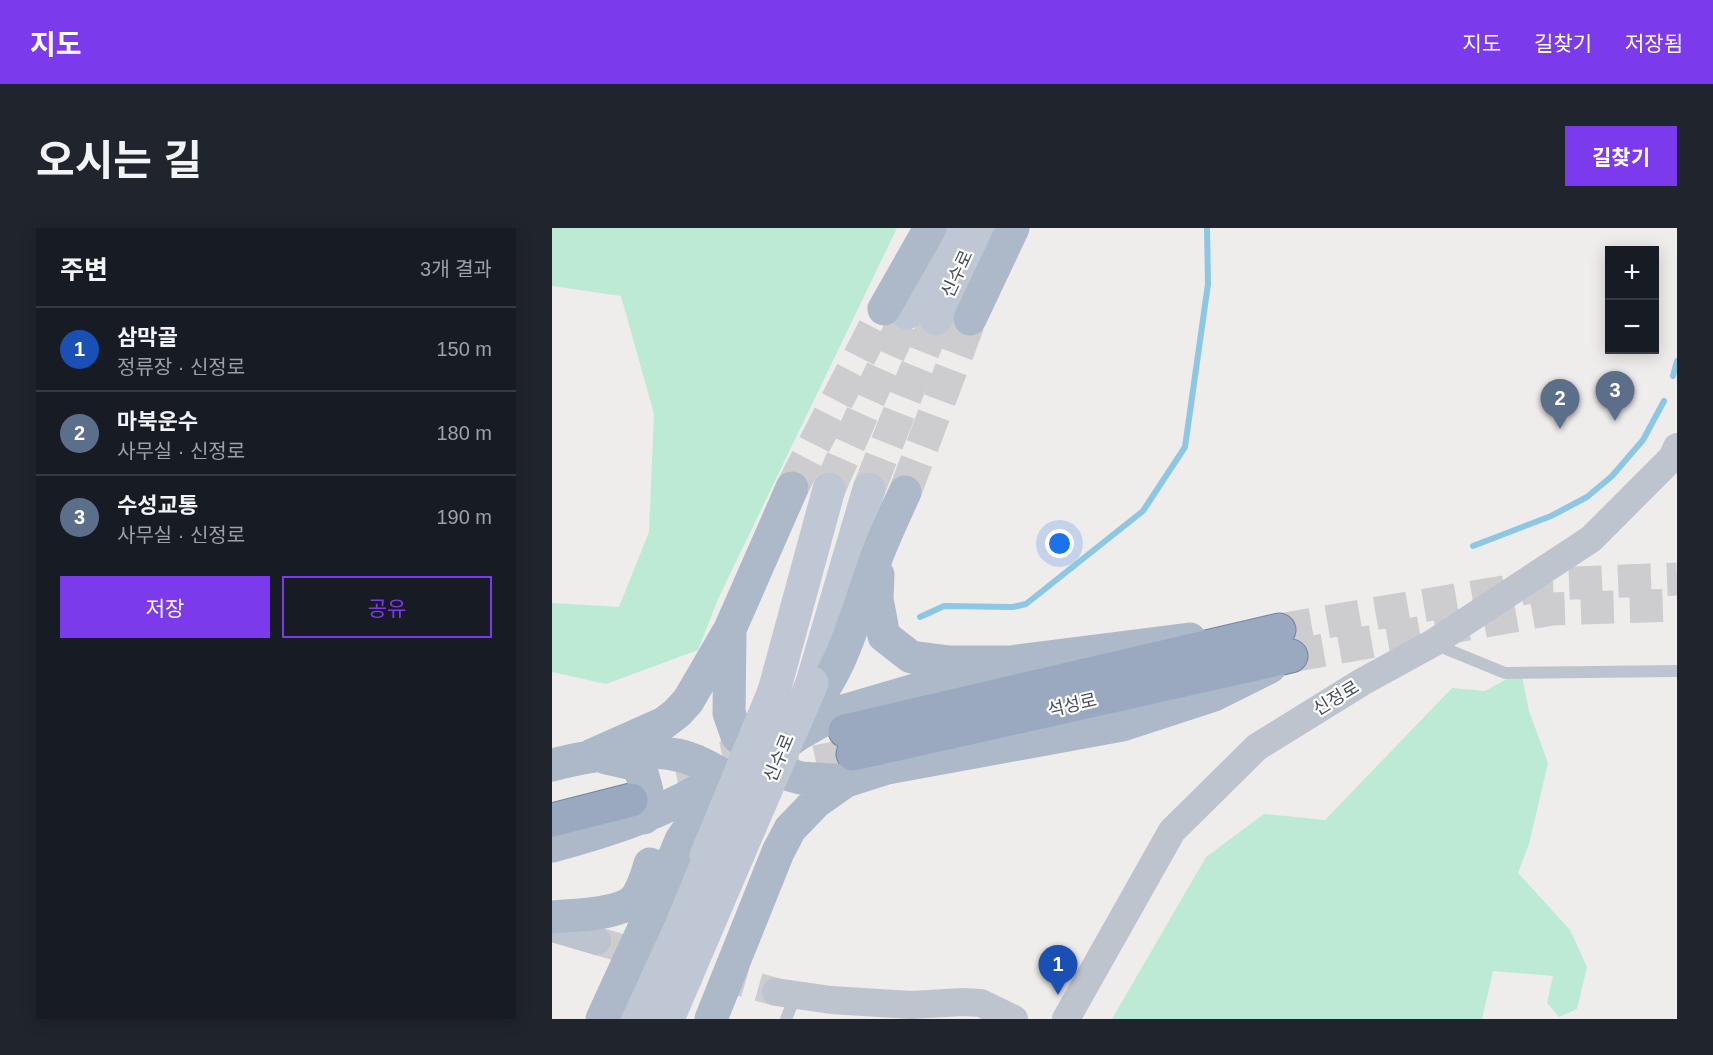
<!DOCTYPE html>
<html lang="ko">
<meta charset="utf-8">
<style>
:root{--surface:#171b24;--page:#20242c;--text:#f1f3f6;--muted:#9ea1a6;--line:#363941;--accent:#7c3aed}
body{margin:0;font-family:Helvetica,"Noto Sans KR",sans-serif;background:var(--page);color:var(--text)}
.controls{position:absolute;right:18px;top:18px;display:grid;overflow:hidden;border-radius:0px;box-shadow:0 3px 15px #0003}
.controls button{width:54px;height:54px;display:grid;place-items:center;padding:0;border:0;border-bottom:2px solid var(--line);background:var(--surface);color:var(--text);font:30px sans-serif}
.you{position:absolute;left:508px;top:316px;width:21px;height:21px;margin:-15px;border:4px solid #fff;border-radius:50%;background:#1a73e8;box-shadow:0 0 0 9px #1a73e833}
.badge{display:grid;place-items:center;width:39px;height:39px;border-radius:50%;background:var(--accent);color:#fff;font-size:20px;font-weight:700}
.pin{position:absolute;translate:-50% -50px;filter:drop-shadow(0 2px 3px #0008)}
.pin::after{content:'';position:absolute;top:32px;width:21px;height:18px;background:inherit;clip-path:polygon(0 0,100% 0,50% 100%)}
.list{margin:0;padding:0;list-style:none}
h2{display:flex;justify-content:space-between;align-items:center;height:78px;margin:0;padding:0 24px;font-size:26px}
h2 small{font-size:20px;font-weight:400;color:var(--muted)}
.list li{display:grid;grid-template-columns:39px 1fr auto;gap:18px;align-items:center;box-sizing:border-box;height:84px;padding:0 24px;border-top:2px solid var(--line)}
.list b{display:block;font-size:22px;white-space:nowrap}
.list p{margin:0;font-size:20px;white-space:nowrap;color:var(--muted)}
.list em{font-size:20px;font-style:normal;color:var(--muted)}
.actions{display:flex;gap:12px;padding:18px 24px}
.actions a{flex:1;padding:14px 0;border:2px solid var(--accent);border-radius:0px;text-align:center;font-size:21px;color:var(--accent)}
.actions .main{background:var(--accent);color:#fff}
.map{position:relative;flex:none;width:1125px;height:791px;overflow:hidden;border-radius:0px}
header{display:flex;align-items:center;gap:36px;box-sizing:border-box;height:84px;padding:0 30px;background:var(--accent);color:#fff}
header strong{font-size:28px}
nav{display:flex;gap:33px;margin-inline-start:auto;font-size:21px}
.intro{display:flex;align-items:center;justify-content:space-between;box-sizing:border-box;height:144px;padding:0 36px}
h1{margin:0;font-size:42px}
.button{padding:15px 27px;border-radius:0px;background:var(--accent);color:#fff;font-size:21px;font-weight:700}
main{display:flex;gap:36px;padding:0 36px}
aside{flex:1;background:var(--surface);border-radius:0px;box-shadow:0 3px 15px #0003}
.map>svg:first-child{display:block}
</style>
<header>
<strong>지도</strong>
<nav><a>지도</a><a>길찾기</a><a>저장됨</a></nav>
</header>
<div class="intro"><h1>오시는 길</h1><a class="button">길찾기</a></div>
<main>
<aside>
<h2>주변<small>3개 결과</small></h2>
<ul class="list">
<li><span class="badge" style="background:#1a4fb4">1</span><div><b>삼막골</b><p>정류장 · 신정로</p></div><em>150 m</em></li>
<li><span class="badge" style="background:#5c6f8a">2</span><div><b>마북운수</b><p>사무실 · 신정로</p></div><em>180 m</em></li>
<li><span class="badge" style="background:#5c6f8a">3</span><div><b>수성교통</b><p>사무실 · 신정로</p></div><em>190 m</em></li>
</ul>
<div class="actions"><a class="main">저장</a><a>공유</a></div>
</aside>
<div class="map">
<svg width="1125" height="791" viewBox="0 0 1125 791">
<rect width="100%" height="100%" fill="#efecec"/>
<!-- green -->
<path fill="#bcead4" d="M0,0H345L166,371L146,422L54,456L0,444V375L67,379L97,304L102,186L69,68L0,58Z
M969,443L977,483L996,535L977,616L966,645L1018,702L1035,739L1025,781L1007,789L995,775L1001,748L941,743L930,791H560L654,629L712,586L773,592L900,460L933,463Z"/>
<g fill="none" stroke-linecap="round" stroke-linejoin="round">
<!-- stream -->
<path stroke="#8cc7e5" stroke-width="6" d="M1121,148L1125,133
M921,318L999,288L1035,269L1060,248L1091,212L1112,173
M368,389L392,378L461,379L474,376L591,283L633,219L656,56L655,0"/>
<!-- tertiary-tunnel -->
<path stroke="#cdccce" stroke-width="28" stroke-dasharray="28 14" stroke-linecap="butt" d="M45,713L224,764"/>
<!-- secondary-tunnel -->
<path stroke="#cdccce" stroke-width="33" stroke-dasharray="33 16" stroke-linecap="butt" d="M277,261L355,85
M317,261L384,91"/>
<!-- primary-tunnel -->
<path stroke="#cdccce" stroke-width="33" stroke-dasharray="33 16" stroke-linecap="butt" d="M240,260L332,81
M353,264L418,91"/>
<!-- trunk-tunnel -->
<path stroke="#cdccce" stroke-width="33" stroke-dasharray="33 16" stroke-linecap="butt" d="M727,402L998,356L1125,351
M739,428L1000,381L1125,377
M216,544L301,526
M75,551L221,519"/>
<defs>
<path id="trunk" d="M293,503L727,402
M301,526L739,428
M0,592L79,572"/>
</defs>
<!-- trunk casing -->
<use href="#trunk" stroke="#7283a4" stroke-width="35"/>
<!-- service -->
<path stroke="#bec4ce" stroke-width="12" d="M882,416L953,445L1125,443
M234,791L244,767"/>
<!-- tertiary -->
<path stroke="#bec4ce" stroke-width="28" d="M0,700L45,713
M224,764L279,772L359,777L411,774L429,775L462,791
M514,791L620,603L705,519L810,454L881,415L1039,311L1120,230L1125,219"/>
<!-- secondary -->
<path stroke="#bfc7d4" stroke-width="33" d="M355,85L399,0
M384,91L426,0
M260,455L317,261
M222,463L277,261
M82,791L154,628
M116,791L186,627"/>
<!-- primary -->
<path stroke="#adb8c9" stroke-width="33" d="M332,81L378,0
M418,91L461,0
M326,347L325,371L332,408L359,429L398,434H458L638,411
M178,406L177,485L185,508L227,544L249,550L294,553
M249,489C293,446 305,379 327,323C335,303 344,284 353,264
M40,527L112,495L125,485L136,473L178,401L240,260
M54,530L85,537C95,556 99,570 92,590
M0,537C39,527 84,519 125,527C147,531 168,546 188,557
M0,618C59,602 115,584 167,550
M0,689C21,687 68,687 83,671C91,661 94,649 98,636
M50,791L97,689L129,612L153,577L173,557L247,506L284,485L458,434
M159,791L226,624L238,601L264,574L294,553L335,540L570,497L662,467L718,439"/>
<!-- trunk -->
<use href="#trunk" stroke="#9aa8c0" stroke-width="33"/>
<!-- secondary-bridge -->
<path stroke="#bfc7d4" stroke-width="33" d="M186,627L260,455
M154,628L222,463"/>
</g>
<g text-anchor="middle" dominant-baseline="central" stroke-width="4.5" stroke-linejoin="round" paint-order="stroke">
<!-- street labels -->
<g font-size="18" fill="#464d58" stroke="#fff">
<text transform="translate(405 46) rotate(-65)">신수로</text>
<text transform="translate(784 470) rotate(-31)">신정로</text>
<text transform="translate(520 477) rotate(-13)">석성로</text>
<text transform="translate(227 530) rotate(-67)">신수로</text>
</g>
</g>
</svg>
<div class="controls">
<button>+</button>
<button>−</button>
</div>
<div class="you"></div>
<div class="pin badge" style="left:506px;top:767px;background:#1a4fb4">1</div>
<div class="pin badge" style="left:1008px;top:201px;background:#5c6f8a">2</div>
<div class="pin badge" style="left:1063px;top:193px;background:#5c6f8a">3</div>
</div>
</main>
